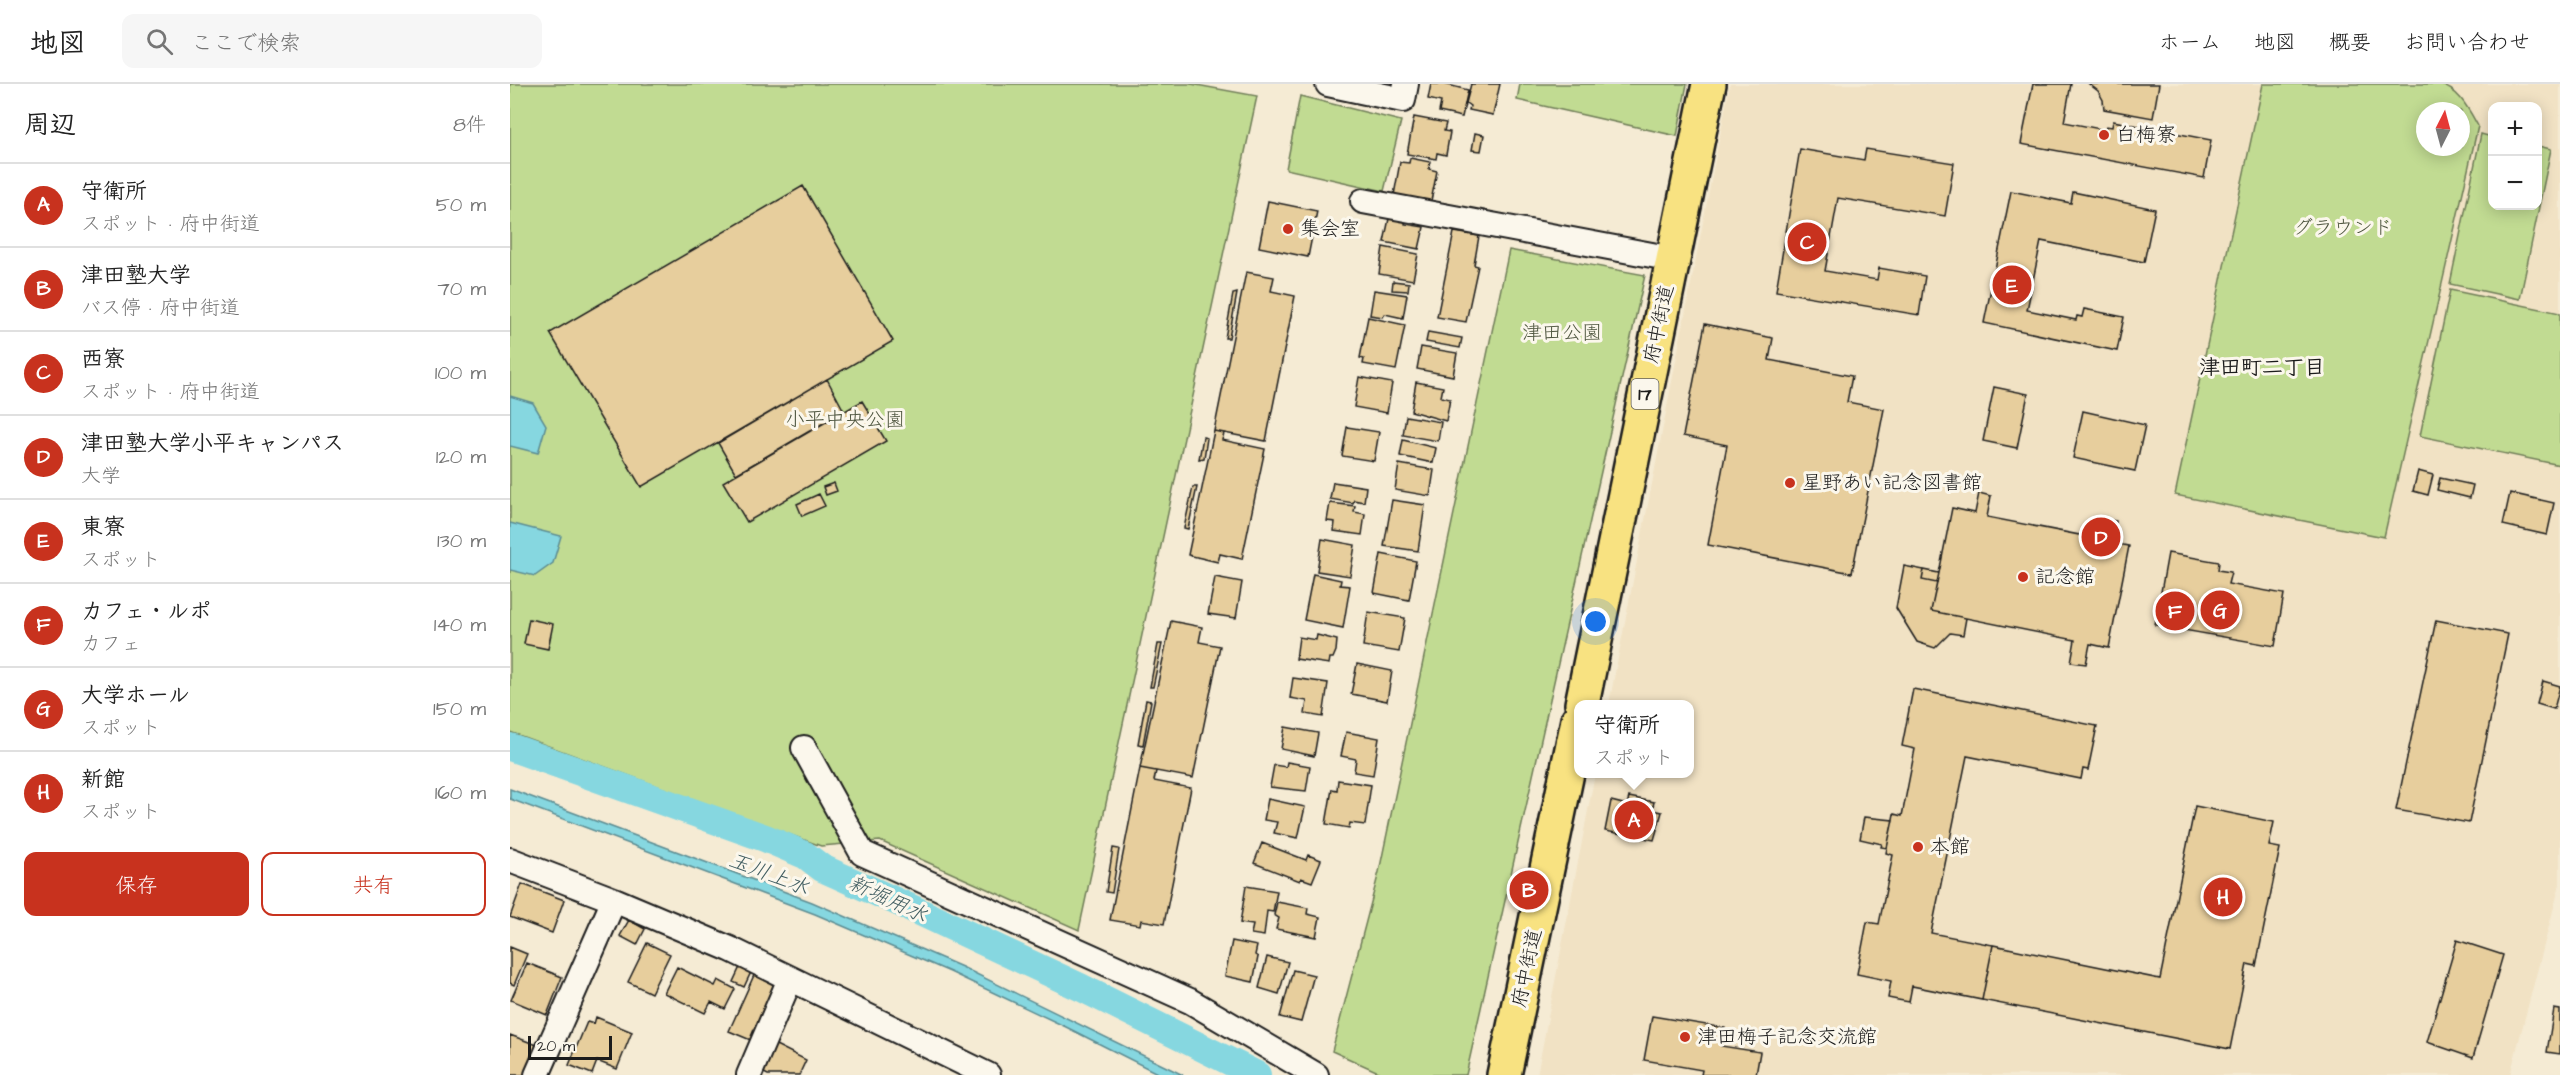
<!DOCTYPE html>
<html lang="ja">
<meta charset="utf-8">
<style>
:root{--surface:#fff;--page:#f6f6f6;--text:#222;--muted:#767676;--line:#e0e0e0;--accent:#c8321e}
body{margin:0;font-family:"Architects Daughter","Klee One",sans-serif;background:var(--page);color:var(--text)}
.controls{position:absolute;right:18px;top:18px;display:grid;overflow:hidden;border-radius:12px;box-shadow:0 3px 15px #0003}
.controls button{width:54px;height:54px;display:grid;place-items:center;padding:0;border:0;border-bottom:2px solid var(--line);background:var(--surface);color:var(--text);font:30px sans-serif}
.compass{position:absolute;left:1906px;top:18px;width:54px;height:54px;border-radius:50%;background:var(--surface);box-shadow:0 3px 15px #0003;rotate:6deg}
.scale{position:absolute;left:18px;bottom:15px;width:84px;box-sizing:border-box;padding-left:6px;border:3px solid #1c1c1c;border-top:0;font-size:16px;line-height:21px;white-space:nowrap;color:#1c1c1c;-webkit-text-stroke:4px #fbf7ec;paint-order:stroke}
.you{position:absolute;left:1086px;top:538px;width:21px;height:21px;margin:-15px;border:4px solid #fff;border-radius:50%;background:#1a73e8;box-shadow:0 0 0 9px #1a73e833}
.badge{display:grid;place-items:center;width:39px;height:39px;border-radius:50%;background:var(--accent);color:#fff;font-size:20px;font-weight:700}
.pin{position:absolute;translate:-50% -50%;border:3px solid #fff;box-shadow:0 2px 6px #0006}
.popup{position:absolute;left:1064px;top:616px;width:120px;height:78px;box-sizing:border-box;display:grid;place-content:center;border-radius:12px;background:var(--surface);filter:drop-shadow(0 2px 4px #0005);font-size:20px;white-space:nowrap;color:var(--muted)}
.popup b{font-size:22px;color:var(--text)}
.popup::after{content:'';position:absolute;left:50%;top:100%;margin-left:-12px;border:12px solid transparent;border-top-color:var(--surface)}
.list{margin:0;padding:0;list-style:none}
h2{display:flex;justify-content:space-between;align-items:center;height:78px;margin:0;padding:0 24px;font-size:26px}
h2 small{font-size:20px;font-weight:400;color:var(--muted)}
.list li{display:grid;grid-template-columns:39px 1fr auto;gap:18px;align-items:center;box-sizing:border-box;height:84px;padding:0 24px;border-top:2px solid var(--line)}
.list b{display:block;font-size:22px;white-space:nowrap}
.list p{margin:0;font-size:20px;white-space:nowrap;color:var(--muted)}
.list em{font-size:20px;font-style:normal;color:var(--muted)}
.actions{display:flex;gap:12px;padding:18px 24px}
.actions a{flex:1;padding:14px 0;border:2px solid var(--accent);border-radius:12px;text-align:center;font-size:21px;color:var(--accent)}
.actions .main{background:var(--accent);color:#fff}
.icon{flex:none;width:33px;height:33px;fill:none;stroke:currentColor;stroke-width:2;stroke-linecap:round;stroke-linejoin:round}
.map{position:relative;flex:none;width:2050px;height:991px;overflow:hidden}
header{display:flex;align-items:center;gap:36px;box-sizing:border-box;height:84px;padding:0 30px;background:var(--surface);border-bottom:2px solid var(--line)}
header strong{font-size:28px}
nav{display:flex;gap:33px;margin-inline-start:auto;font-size:21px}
.search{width:420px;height:54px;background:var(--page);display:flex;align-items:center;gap:15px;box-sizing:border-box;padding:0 21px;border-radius:12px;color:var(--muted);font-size:22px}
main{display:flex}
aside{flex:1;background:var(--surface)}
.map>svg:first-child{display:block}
</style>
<header>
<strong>地図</strong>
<div class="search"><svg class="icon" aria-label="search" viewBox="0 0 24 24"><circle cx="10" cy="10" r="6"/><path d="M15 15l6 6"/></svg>ここで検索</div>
<nav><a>ホーム</a><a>地図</a><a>概要</a><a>お問い合わせ</a></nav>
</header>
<main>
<aside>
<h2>周辺<small>8件</small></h2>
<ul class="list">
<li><span class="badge">A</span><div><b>守衛所</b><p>スポット · 府中街道</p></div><em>50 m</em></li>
<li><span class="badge">B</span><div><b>津田塾大学</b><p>バス停 · 府中街道</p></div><em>70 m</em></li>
<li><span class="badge">C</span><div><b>西寮</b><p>スポット · 府中街道</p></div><em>100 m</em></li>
<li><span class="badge">D</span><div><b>津田塾大学小平キャンパス</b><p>大学</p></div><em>120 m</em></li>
<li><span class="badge">E</span><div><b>東寮</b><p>スポット</p></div><em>130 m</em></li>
<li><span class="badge">F</span><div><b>カフェ・ルポ</b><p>カフェ</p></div><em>140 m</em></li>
<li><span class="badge">G</span><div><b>大学ホール</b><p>スポット</p></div><em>150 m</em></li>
<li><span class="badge">H</span><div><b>新館</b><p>スポット</p></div><em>160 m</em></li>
</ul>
<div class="actions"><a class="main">保存</a><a>共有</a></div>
</aside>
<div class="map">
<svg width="2050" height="991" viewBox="0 0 2050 991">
<rect width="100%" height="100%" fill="#f5ebd4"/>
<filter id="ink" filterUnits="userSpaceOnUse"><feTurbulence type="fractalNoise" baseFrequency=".0167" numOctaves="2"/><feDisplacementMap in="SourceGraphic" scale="12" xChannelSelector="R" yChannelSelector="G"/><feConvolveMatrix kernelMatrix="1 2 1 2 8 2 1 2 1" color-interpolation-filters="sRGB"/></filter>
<g filter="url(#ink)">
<!-- built -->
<path fill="#f1e2c4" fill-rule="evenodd" d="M1220,0H2050V800L2000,991H1027L1085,690H1180V620H1099ZM1982,22H2028V122H1982ZM1915,27H1951V63H1915Z"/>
<!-- green -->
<path fill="#c1db92" stroke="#6e7c57" stroke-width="1.5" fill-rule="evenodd" d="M0,0H681L747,12L569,846L370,757L311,762L0,648Z
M1010,0H1177L1167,52L1007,16Z
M1753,0H1928C1949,5 1958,24 1968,42L1874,453L1665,411ZM1915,27H1951V63H1915Z
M790,12L891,37L874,107L776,85Z
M1971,50L1982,53V122H2028V62L2041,65L2010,215L1940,200Z
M999,166L1135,191L956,991H875L822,967L869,788Z
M1940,206L2050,229V381L1910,352Z"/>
<!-- water -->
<path fill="#86d7e0" stroke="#5c8c92" stroke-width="1.5" d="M0,312L23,319L36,341L28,369L0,362Z
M0,439L51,452L43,479L25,492L0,486Z
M0,705L302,818L452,883L673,991H651L556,943L440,888L305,830L0,715Z"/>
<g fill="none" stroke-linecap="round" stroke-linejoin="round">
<!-- canal -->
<path stroke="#86d7e0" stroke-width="28" d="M0,663L255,754L295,771L312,784L410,828L572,904L747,991"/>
</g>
<!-- building -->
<path fill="#e7ce9d" stroke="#1c1c1c" stroke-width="1.5" d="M921,0H934L958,6L952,33L929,28L931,18L918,15Z
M961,0H990L983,31L959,26L960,22L956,19Z
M1523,0H1561L1554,38L1595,46L1596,42L1602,43L1603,37L1701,56L1694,94L1511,60Z
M1579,0H1649L1643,34L1594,25L1593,16L1588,7Z
M904,33L936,39L934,47L940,48L936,71L927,69L926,75L897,70Z
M965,49L974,51L971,67L962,66Z
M1290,65L1354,76L1356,65L1444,79L1435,132L1328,114L1315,187L1367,196L1369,184L1415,192L1409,231L1266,207Z
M900,74L920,78L919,85L927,87L921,117L884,111L890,78L899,79Z
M293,102L383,257L131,403L40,249Z
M1501,107L1561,119L1563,108L1645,125L1634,178L1531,157L1517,226L1566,236L1567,232L1572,233L1574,225L1614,233L1607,267L1474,239Z
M758,117L807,127L798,173L749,163Z
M880,130L896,134L895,140L914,143L909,165L874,158Z
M944,148L969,152L964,181L968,182L956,238L927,233Z
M873,163L908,170L903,196L869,190Z
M736,188L764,193L761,207L785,212L756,357L704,347Z
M883,197L899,199L898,207L882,206Z
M864,206L897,211L893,234L875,230L873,233L860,231Z
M727,209L719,254H715L723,210Z
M858,233L895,241L886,286L853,280L854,275L850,274Z
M1195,240L1263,254L1259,276L1342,292L1337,318L1374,325L1342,489L1198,461L1217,361L1173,352Z
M918,248L952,254L950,264L916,258Z
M911,263L947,269L943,292L907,285Z
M849,293L882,299L877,329L844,323Z
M317,295L334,327L226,390L208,359Z
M906,298L933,303L931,313L940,315L936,337L901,327Z
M1484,303L1518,310L1507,364L1473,357Z
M352,317L376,357L237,438L213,398Z
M1573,327L1635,341L1625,387L1563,374Z
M896,332L931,338L928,357L893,351Z
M837,343L869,348L864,377L832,372Z
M704,347L714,349L712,356L755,365L732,475L710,470L708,478L678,471Z
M693,353L697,354L694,374L689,375Z
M893,356L926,364L923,379L890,372Z
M889,380L924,386L920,412L885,406Z
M1908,387L1923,391L1918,411L1903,407Z
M1930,394L1963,401L1960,414L1927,406Z
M823,398L856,403L854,418L844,416L843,419L820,415Z
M324,399L327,407L316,411L313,403Z
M683,403H687L678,445L674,444Z
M1469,409L1481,412L1477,433L1585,454L1589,434L1606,437L1602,459L1619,462L1599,564L1580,560L1576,580L1561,578L1565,556L1421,527L1427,499L1412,496L1414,486L1429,489L1442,424L1465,429Z
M2000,409L2044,419L2037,451L1993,441Z
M309,410L315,422L292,432L287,420Z
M882,416L915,421L908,467L874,462Z
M820,419L845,422L844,428L855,430L852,451L824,447L825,438L817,437Z
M812,455L845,461L840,492L807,487Z
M1658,469L1709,478L1708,486L1721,488L1718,500L1774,510L1765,562L1645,541Z
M871,470L906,477L899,516L864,509Z
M1394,482L1429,489L1421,527L1456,534L1453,551L1440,549L1425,564L1407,558L1386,524Z
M803,490L831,496L830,501L840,502L833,544L794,536Z
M705,493L732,498L726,534L698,530Z
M858,528L895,534L889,568L853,562Z
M19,535L43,540L38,565L14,560Z
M1926,536L1998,550L1959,739L1886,726Z
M661,537L692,543L689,558L710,562L683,694L630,684Z
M807,551L827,556L826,567L823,574H820L819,580L786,575L789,553L806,556Z
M648,560H652L643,603H640Z
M847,580L882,587L877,617L841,610Z
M783,594L818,599L813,633L795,630L797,617L780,614Z
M2033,597L2050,602L2044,625L2027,620Z
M1403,605L1587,642L1578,686L1573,685L1571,695L1457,672L1421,849L1483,861L1472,916L1402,902L1399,918L1388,916L1378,914L1381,897L1347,890L1357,838L1369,840L1383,771L1376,769L1384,730L1392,732L1405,665L1392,662Z
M636,616L641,617L633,661L628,660Z
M775,643L808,649L804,672L771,665Z
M836,648L869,654L863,691L844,688L846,675L831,672Z
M777,678L800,682L796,707L760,703L764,681L776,683Z
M630,684L646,687L644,697L681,704L654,840L631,836L630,841L600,836Z
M828,696L861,701L855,741L840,739L839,744L816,740L822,705L827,706Z
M1119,713L1144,718L1142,726L1152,728L1144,756L1095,747L1101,717L1117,721Z
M758,715L795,723L788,754L764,749L767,738L754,736Z
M1685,722L1764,738L1759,762L1770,764L1746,882L1737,880L1720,965L1472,916L1483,861L1650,895Z
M1354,733L1383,736L1377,764L1371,763L1372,760L1350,755Z
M752,759L796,776L798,771L811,776L802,798L791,794L790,797L744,779Z
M603,764L609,765L602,809L596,808Z
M12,800L54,816L42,849L0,833Z
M736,802L767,807L763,828L757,827L754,852L741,850L743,841L730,839Z
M767,818L798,824L797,830L810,833L806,853L766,845L769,834L764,831Z
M119,836L135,845L127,861L110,852Z
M1947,856L1993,871L1963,974L1917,958Z
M722,857L747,862L745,871L748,873L743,898L715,892Z
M137,859L160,870L141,909L118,898Z
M0,863L17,870L4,901L0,899Z
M757,873L778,878L769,910L749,904Z
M17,879L52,893L37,931L1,916Z
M167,883L205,902L208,896L225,905L215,925L201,918L195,929L154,909Z
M230,883L241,888L234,903L223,898Z
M783,886L804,891L791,938L770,933Z
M245,889L268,899L243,957L219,947Z
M2044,925L2050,926V970L2037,968Z
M1142,932L1215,944L1211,962L1250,968L1246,991H1191L1192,986L1134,976Z
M86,933L122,948L107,985L87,977L82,990L59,981L77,938L84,940Z
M0,951L27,961L15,991H0Z
M264,960L296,976L289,991H258L250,987Z"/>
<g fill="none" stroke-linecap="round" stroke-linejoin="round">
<defs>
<path id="street" d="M818,0L893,16L896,0
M853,117L1163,175
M294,664L352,769L680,917L806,991
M0,776L104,816L220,865L478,991
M27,991L104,816
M239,991L280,895"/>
<path id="primary" d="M1072,620L1199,0
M994,991L1068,636"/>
</defs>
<!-- street casing -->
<use href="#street" stroke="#1c1c1c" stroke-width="28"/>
<!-- primary casing -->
<use href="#primary" stroke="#1c1c1c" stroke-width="38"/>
<!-- street -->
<use href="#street" stroke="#fbf7ec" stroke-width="24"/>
<!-- primary -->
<use href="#primary" stroke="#f8e281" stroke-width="33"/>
</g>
</g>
<!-- markers -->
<g fill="#c8321e" stroke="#fbf7ec" stroke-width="2">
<circle cx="1594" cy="51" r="6"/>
<circle cx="778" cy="145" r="6"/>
<circle cx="1280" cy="399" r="6"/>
<circle cx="1513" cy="493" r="6"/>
<circle cx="1408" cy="763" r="6"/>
<circle cx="1175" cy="953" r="6"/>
</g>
<g text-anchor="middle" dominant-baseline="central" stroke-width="6" stroke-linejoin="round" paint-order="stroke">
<!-- shield labels -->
<rect fill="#fbf7ec" stroke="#5f5e5a" stroke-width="1.5" x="1121.5" y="295" width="27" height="30" rx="4.5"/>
<g font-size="18" font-weight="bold" fill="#1c1c1c">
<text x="1135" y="310">17</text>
</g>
<!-- poi labels -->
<g font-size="20" fill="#1c1c1c" stroke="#fbf7ec" text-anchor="start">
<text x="1606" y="51">白梅寮</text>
<text x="790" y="145">集会室</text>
<text x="1292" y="399">星野あい記念図書館</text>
<text x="1525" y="493">記念館</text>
<text x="1420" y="763">本館</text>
<text x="1187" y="953">津田梅子記念交流館</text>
</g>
<!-- park labels -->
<g font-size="20" fill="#4e553f" stroke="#fbf7ec">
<text x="1833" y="144">グラウンド</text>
<text x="1052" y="249">津田公園</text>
<text x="335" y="336">小平中央公園</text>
</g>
<!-- street labels -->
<g font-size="20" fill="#1c1c1c" stroke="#fbf7ec">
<text transform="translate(1149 240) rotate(-78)">府中街道</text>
<text transform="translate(1017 884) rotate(-78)">府中街道</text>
</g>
<!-- neighbourhood labels -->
<g font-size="21" font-weight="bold" fill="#1c1c1c" stroke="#fbf7ec">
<text x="1752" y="283">津田町二丁目</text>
</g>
<!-- water labels -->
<g font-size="21" font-style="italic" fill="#415d61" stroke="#fbf7ec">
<text transform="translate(259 790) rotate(21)">玉川上水</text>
<text transform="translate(378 815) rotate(25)">新堀用水</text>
</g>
</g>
</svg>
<div class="controls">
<button>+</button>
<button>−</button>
</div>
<svg class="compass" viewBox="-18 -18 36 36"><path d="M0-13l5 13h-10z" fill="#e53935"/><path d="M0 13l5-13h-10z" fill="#767676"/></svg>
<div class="scale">20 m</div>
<div class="you"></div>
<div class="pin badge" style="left:1124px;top:736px">A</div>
<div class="popup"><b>守衛所</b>スポット</div>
<div class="pin badge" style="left:1019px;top:806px">B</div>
<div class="pin badge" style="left:1297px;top:158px">C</div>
<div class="pin badge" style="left:1591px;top:453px">D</div>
<div class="pin badge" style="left:1502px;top:201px">E</div>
<div class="pin badge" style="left:1665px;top:527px">F</div>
<div class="pin badge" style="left:1710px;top:526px">G</div>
<div class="pin badge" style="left:1713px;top:813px">H</div>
</div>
</main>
